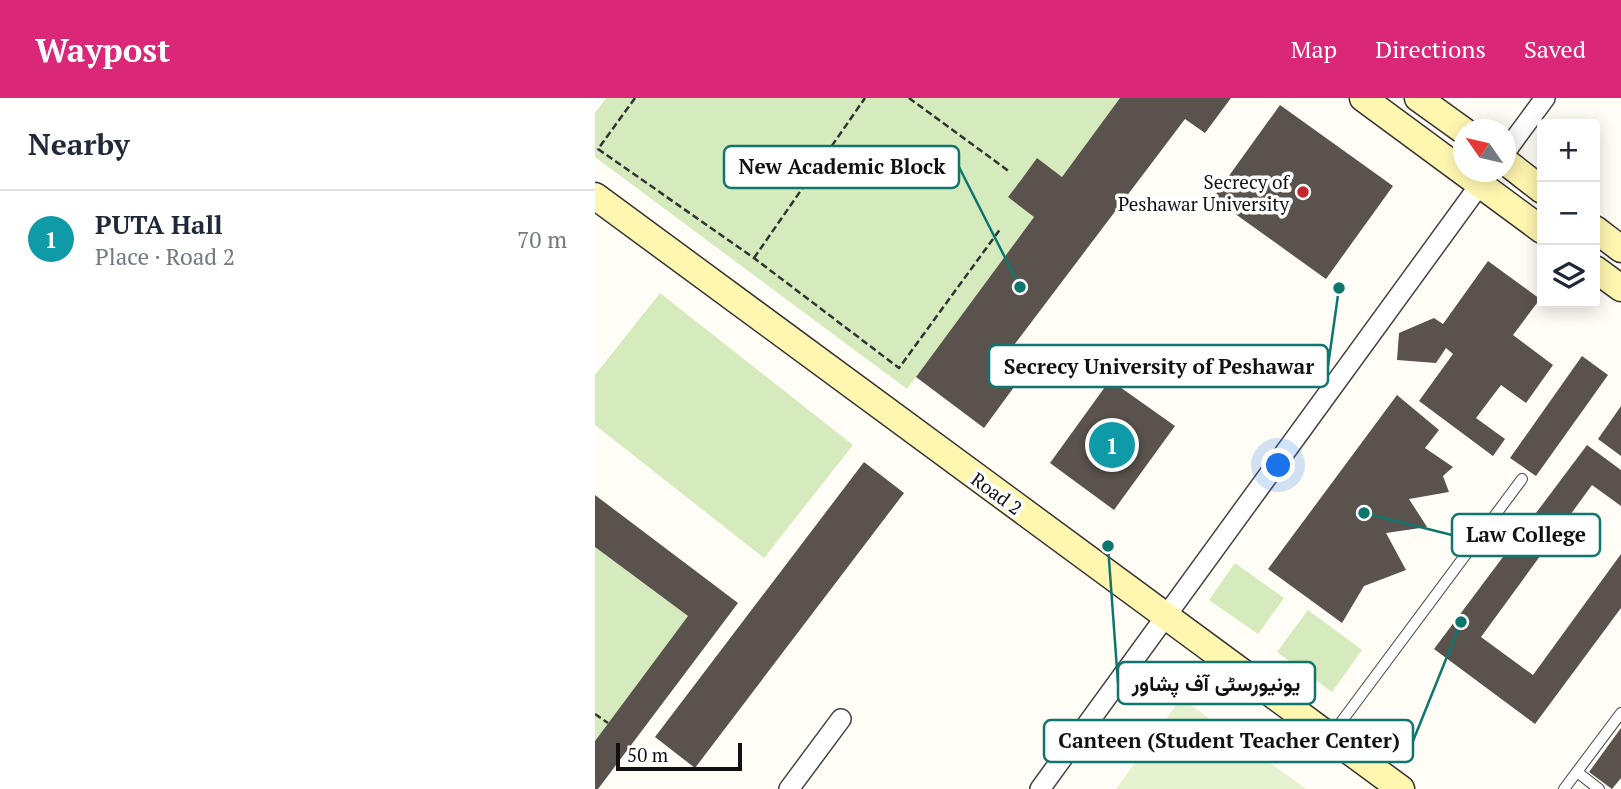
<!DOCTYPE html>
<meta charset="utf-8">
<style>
:root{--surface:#fff;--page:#f2f2f3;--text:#1f2937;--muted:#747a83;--line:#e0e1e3;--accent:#db2777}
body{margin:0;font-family:"PT Serif",Vazirmatn,serif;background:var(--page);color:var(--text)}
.controls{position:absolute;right:21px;top:21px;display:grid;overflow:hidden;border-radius:7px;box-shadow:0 4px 18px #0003}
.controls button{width:63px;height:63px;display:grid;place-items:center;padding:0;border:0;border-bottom:2px solid var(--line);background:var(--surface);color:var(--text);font:35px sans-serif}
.compass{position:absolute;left:858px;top:21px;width:63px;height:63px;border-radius:50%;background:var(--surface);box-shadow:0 4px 18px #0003;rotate:304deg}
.scale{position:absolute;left:21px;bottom:18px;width:126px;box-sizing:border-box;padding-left:7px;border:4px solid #111;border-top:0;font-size:19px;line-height:24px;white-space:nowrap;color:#111;-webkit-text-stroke:5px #fff;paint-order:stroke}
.you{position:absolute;left:684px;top:368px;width:24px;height:24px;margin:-18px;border:5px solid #fff;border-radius:50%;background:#1a73e8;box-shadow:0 0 0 10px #1a73e833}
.badge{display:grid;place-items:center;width:46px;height:46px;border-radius:50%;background:var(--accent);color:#fff;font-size:23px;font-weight:700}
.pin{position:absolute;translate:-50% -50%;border:4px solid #fff;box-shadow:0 2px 7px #0006}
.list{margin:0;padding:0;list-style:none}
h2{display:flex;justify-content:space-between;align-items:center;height:91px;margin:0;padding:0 28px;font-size:30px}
h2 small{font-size:23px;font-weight:400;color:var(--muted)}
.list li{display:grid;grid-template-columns:46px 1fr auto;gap:21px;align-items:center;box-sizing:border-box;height:98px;padding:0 28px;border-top:2px solid var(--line)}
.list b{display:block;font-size:26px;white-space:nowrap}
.list p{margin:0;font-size:23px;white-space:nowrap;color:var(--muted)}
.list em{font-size:23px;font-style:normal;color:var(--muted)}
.icon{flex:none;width:38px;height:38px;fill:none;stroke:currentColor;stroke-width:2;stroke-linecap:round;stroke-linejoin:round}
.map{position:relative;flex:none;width:1026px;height:691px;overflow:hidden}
header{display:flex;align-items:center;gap:42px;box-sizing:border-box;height:98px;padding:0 35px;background:var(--accent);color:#fff}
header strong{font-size:33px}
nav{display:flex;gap:38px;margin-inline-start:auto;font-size:24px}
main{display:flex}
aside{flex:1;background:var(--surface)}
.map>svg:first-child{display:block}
</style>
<header>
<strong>Waypost</strong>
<nav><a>Map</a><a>Directions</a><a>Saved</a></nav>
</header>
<main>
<aside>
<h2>Nearby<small></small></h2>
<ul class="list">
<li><span class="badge" style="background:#0f9aa8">1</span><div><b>PUTA Hall</b><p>Place · Road 2</p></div><em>70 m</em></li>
</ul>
</aside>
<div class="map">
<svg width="1026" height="691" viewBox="0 0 1026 691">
<rect width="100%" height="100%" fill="#fffdf5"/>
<!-- green -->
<path fill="#d5ebbd" d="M11,0H525L467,79L442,60L413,99L439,119L312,291L0,59V15Z
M65,195L258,347L169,460L0,327V277Z
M0,449L93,518L0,643Z
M640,465L689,500L663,536L614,502Z
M713,512L767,552L737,594L682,554Z"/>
<!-- pitch -->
<path fill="#e6f2cf" d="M586,600L711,691H521Z"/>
<!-- building -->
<path fill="#5a524d" d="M525,0H636L610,35L590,21L410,259L430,274L389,330L321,279L439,119L413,99L426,82L442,60L467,79Z
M685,7L798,88L731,181L618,100Z
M893,163L945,201L918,237L958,267L931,305L906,287L881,320L910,341L898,358L824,303L858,256L851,250L841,265L802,262L804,235L839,220L848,226Z
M987,258L1013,277L941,378L915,360Z
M515,282L580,328L519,412L455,365Z
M802,297L844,332L830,350L858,369L848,378L854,394L814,401L832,429L791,435L811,472L769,488L747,525L673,471Z
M1026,308V358L1003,341Z
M992,347L1026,372V408L997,387L886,539L938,577L1026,456V510L940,626L839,551Z
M269,364L309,395L100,670L60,639Z
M0,397L143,505L3,691H0V643L93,518L0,449Z
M1026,630V680L1017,691L994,674Z"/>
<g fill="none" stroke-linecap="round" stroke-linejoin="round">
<defs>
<path id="lane" d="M735,639L927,381
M982,674L1004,691
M969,691L1026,615"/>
<path id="street" d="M911,53L950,0
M194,691L246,621
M445,691L894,74"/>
<path id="secondary" d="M768,0L947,132
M823,0L869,33
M911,64L947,92
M0,98L806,691
M1000,131L1026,151
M1000,171L1026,190"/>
</defs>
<!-- lane casing -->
<use href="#lane" stroke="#444" stroke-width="12"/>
<!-- street casing -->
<use href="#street" stroke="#444" stroke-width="22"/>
<!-- secondary casing -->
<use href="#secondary" stroke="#333" stroke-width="29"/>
<!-- path -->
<path stroke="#333" stroke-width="2.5" stroke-dasharray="7 3.5" stroke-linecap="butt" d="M40,0L3,51L159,160L304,270L406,130
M314,0L415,74
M159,160L270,0
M0,616L13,625"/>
<!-- lane -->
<use href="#lane" stroke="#fff" stroke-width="10"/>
<!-- street -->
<use href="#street" stroke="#fff" stroke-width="19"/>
<!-- secondary -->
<use href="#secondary" stroke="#fff6b0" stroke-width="26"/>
</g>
<!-- markers -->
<circle fill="#c4262e" stroke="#fff" stroke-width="2.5" cx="708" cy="94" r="7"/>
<g text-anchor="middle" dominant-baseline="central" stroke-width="7" stroke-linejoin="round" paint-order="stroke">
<!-- poi labels -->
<g font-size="19" fill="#111" stroke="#fff" text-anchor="end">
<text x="694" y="83">Secrecy of<tspan x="694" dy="22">Peshawar University</tspan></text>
</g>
<!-- street labels -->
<g font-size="19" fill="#111" stroke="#fff">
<text transform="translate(402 395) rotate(36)">Road 2</text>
</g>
</g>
<!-- callouts -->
<path fill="none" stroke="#0f766e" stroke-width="2.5" d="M425 189L364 69M744 190L733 268M769 415L857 437M513 448L523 585M866 524L818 643"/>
<g fill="#0f766e" stroke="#fff" stroke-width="2.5">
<circle cx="425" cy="189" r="7"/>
<circle cx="744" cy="190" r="7"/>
<circle cx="769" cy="415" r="7"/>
<circle cx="513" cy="448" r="7"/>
<circle cx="866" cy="524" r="7"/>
</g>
<g fill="#fff" stroke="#0f766e" stroke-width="2.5">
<rect x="129" y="48" width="235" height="42" rx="7"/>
<rect x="394" y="247" width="339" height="42" rx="7"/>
<rect x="857" y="416" width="148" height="42" rx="7"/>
<rect x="523" y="564" width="197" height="42" rx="7"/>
<rect x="449" y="622" width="369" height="42" rx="7"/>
</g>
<g font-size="21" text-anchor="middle" font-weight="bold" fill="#111">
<text x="247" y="76">New Academic Block</text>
<text x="564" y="276">Secrecy University of Peshawar</text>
<text x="931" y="444">Law College</text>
<text x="621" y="593">یونیورسٹی آف پشاور</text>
<text x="634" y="650">Canteen (Student Teacher Center)</text>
</g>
</svg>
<div class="controls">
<button>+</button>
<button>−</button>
<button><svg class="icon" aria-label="layers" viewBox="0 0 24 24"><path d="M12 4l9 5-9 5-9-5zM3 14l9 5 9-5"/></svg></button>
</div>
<svg class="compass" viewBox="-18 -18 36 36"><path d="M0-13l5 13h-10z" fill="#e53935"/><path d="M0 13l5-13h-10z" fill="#747a83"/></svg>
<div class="scale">50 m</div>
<div class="you"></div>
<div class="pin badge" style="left:517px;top:347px;background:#0f9aa8">1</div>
</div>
</main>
